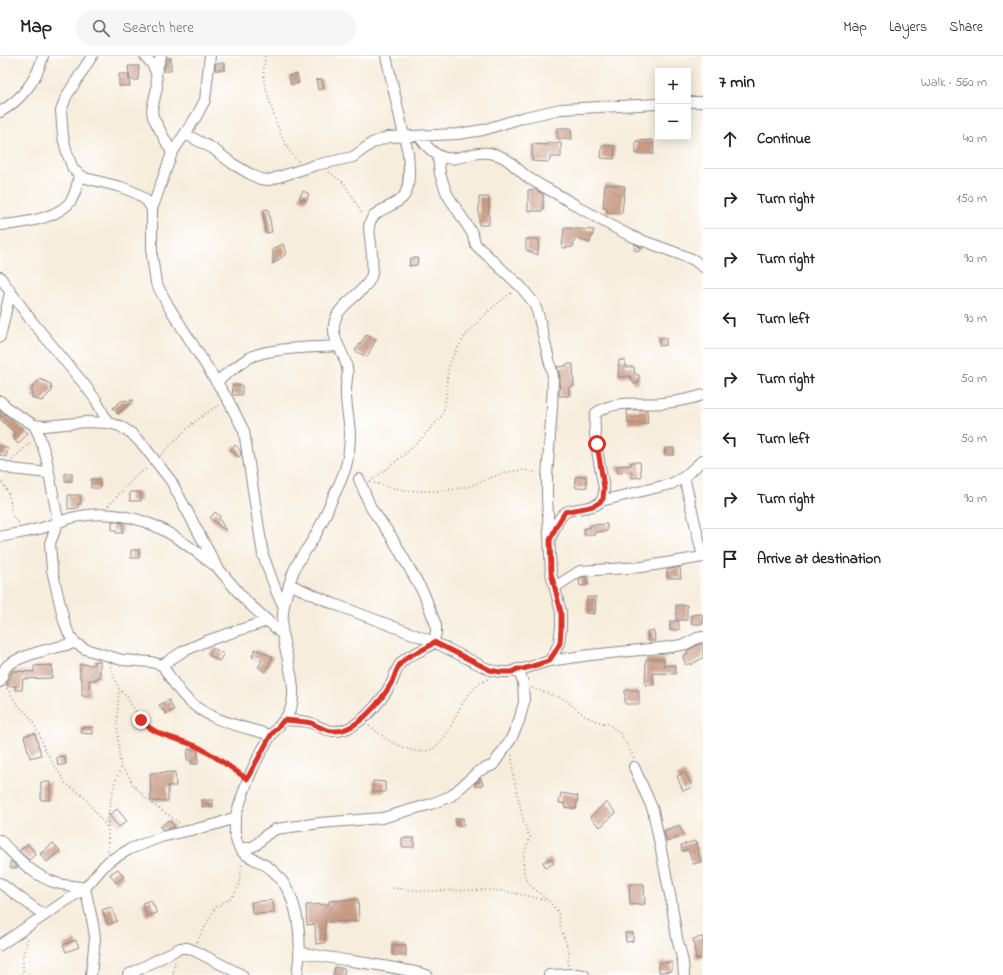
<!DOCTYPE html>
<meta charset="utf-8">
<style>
:root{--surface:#fff;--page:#f6f6f6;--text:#222;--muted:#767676;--line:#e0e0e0}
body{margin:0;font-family:"Indie Flower",sans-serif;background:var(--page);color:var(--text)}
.controls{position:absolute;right:12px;top:12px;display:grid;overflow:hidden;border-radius:0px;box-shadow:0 2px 10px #0003}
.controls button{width:36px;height:36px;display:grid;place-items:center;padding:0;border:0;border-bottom:1px solid var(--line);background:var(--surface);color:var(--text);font:20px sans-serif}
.stop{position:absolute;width:12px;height:12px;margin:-9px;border:3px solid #d93025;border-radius:50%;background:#fff}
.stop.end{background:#d93025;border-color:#fff;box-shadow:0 1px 4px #0008}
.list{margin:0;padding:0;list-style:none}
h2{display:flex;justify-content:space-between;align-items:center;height:52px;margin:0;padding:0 16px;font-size:17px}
h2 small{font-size:13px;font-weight:400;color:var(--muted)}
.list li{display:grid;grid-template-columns:26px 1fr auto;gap:12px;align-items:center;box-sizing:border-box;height:60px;padding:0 16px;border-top:1px solid var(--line)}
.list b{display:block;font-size:15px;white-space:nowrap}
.list em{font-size:13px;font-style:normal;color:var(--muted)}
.icon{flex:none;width:22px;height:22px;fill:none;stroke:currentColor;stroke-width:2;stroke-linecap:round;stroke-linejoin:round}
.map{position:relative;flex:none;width:703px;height:919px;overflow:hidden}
header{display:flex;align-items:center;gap:24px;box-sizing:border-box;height:56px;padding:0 20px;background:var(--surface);border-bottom:1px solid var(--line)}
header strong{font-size:19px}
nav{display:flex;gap:22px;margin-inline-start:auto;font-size:14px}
.search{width:280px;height:36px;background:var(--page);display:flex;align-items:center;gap:10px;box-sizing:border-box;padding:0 14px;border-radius:22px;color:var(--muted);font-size:15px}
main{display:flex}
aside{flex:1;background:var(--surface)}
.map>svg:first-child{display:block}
</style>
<header>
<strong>Map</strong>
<div class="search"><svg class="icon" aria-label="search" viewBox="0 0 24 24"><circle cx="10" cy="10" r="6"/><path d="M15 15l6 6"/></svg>Search here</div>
<nav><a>Map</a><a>Layers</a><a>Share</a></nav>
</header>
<main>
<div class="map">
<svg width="703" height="919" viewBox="0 0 703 919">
<defs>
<pattern id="building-hatch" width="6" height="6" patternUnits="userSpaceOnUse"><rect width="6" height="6" fill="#ce9f87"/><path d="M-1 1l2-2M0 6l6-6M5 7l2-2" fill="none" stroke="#a78170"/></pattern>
</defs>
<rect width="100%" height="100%" fill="#fff"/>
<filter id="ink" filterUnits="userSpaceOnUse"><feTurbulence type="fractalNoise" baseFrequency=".025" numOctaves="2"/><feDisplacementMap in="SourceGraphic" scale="8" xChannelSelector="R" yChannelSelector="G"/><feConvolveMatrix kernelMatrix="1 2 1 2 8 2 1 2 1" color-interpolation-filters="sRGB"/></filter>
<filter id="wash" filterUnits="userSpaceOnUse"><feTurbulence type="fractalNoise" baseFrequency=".012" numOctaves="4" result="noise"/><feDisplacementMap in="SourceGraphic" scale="16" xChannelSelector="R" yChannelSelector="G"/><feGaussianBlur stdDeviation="0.9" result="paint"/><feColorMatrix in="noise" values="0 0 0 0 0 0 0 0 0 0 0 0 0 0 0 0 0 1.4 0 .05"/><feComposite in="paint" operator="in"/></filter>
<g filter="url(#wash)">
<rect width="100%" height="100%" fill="#f7eddc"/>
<g id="blocks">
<!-- building -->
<path fill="url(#building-hatch)" d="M167,2H171V15H163Z
M216,7H225V14H215Z
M128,10H139L138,24H130Z
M119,18H128L130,30H119Z
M297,18L299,27L291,29L289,20Z
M322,23L324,32L318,34L316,24Z
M557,72H571L572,83H558Z
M653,84L654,98H636V85Z
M548,87H561V101H551L549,106L532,105V88L548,89Z
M602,89L615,90L614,103L601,102Z
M605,128L625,130L622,157L606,156L607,152H603Z
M528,134H536L543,138V155H528Z
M303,135L309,138L306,145L299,142Z
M479,141H489V169H479Z
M268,153L272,176L265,177L263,154Z
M564,172L594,174L590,187L575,182L573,191L562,192Z
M526,183H539L538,199L526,194Z
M283,188L286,198L273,208V193Z
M635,188L641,191L640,195L634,194Z
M410,202H418L417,209L409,210Z
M366,279L376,283L367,301L355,295Z
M659,282H666V289L659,290Z
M619,304H625L626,311H634L635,318L639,319V327L634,328L630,320L618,321Z
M566,308H573L574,330L569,331V340H559L560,320L557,311L566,310Z
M40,323L51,328L52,335L42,345L32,342V331Z
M232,329H242V339H233Z
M134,344L118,358L113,352L121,345Z
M0,354L28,377L18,388L14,383L15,377L0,363Z
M627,354H647L648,367L628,368Z
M0,389L8,393L6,401L0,399Z
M235,389L240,394L241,399L239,401L231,394Z
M665,392H674V399H665Z
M631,406H640L641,421L632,422V416L618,417L617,410L631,409Z
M65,417H72V425H65Z
M586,420L587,431L576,432L575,421Z
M91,423H100V432H91Z
M130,436H141V445H130Z
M68,439H80L81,448H78V452L68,453Z
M215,456L220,460L219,462L226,475L210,462Z
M112,465L123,467V477H116V474H112Z
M607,468V475L595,476V479H584V472H590V469Z
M131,494H139V502H131Z
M680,511L681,522H667V514Z
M582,521H586L588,529L580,530L579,523Z
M587,541H596L595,558L586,557Z
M676,549H687V564H676Z
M702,558L703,568H692L691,559Z
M670,565H679V574H670Z
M647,575H654L655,585H648Z
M699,588H702L703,590V602L690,609L689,607L686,609L683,602V600L688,597L687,595L688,594Z
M213,592L224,598L219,605L209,599Z
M255,593L273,601L265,616L258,611L262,605L252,601Z
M646,603H664V610L675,609L676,618L653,617L654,629H645Z
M94,605H100V622H96V624H89L90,640H82V623H80V608L94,609Z
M52,609V622L23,623L22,634H15L16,630H7L8,624L12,615L34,616V610Z
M625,634H639V648H625Z
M169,644L174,654L166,658L164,654L163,655L159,649Z
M81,671H93V678L81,677Z
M35,677L41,699L30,702L24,680Z
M188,693L198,694V708H191V704H187Z
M65,700L66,708L58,710L57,701Z
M175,716L176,730H168V745H151L150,717Z
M685,716L692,731L683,735L677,720Z
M481,722L483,729L476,731L475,727Z
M373,725L385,726V736H373Z
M41,726H50V744H41Z
M561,737L578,740L576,753L564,751L565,748L559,747Z
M202,744H213V751H202Z
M606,746L616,757L600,771L590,761Z
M117,753L127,765L119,771L109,759Z
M463,762L464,770H456L455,763Z
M169,764L175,771L162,774L160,771Z
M679,769L684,779L667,786L664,775Z
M402,782H414V791H402Z
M695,785L701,806L693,808L688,794L682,795L681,789Z
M53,787L60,795L47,806L40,798Z
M28,788L36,798L29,804L19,795Z
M551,802L554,807L546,812L543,806Z
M10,805L17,810V812H10Z
M118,813L124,821L116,827L110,818Z
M629,828H644L645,848L630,849Z
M358,843L359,865L325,866V887L316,888L315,868L307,869L306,849L329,848V845Z
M151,844L157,857L147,860L142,847Z
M273,844L274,857L252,858L251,846Z
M111,851L117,865L108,869L102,854Z
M625,877H633V885L626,886Z
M703,881V902L696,903L693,883Z
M76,884L79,891L66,896L63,889Z
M392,889H406V900L392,899Z
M672,906V915L659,916V907Z
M335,911L345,913L344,919H333Z"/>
</g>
</g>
<g filter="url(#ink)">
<use href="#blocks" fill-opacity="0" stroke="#8c888c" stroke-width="1"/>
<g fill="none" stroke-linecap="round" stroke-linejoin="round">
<defs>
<path id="minor" d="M92,0L66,41L61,55L63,81L67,97L73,113L79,118L85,122L121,131L136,137L147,145L152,153V200L156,227L169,251L228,344L244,375L263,499L277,537L284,551
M145,0L152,8L156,16
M161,0L156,16L157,31L152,54L153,61L172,97
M688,46H703
M0,56C21,44 37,24 43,0
M185,78L212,92L233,108L250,118L260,123L269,124L316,109L353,101L372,87L388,81L458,78L483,74L525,61L561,53L658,48
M419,80C450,125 466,86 500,100C510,104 518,114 526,120C534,126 544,131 553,136C578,150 603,166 629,179C650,188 673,195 694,204L703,211
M438,100L440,118L447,138L472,177L476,189L521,231L534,247L538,258L553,320L552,351L547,421V440L551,517L561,556V572L559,587L555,596L549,605
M152,153L172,97L196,61L205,44L210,0
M0,169C21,168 61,162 72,143C76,135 78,127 79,118
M0,221L30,263L84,328L96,344L108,367
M0,281L10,237
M216,326C227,318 237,309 249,302C269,291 314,292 338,290
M0,345L11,355L34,369L45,370L86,366L108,367L120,370L132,378L143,389L171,425L217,511L245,544L282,578
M34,369L39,379L46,401L57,459L58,467L50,487L52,514L64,565L68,576L75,587L85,593L122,604L151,606L162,609C169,619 175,630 183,639C206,665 240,670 271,679
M0,409L12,413L48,417
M684,421L703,501
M601,445L671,428L684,421L703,404
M0,481C14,478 28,476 42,472C52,469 61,465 71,462C99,455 129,458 155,470C177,480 195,495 214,509
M551,481C555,473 558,461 566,456C575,451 600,454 603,441C604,439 604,435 604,432C601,416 591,370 596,357C615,343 641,349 663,347C676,346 690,343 703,339
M289,528L334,548L434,586L490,614L500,616H512L517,613H523L549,605L590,599L670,591L686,588L697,582L703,581
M555,531L580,515L642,511L703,501
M162,609L182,596L206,585L267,565
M0,626C2,621 3,615 6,611C18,599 58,591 75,587
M284,664C293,665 302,664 311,667C319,670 325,675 334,675C357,676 382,645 392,626C395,620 396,612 401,607C410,596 425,596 434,586L436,576V569L424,538L391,480L371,452L359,423
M634,711L653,754L671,844L677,882L683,906L684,919
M0,784C17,802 35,822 60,828C69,830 77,830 85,832L93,868L95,882L91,919
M241,792H249L256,789L266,779L276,773L320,767L382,762L431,748L451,740L479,715L493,709L511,683L519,665L524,646L523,625L517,613
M0,827L44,859
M0,889L85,832L104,810L109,805L130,793L161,781L217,768L236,761
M299,896C342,905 385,908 427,919
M128,919L180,892H188L195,895L242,919
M297,919C303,886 300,839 273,815C266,808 257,805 248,800C235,793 234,777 235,764C236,757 239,750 241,744C248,721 257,701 270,681C276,672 286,664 290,654C299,634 286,602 283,581C281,571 283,558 284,548C287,538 289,527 293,517C297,505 306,495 312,485C319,473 325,461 330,448C336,434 344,421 347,406C349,397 350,386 350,377C349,362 345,347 346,332C346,325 349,318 347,312C345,297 332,285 334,269C336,248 365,238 371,221C375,211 370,184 369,172C370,152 394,153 404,140C411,129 409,109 408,97L386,0
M549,919L576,918L584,919"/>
</defs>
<!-- minor casing -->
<use href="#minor" stroke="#8c888c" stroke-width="12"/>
<!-- path -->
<path stroke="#8c888c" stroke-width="1.5" stroke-dasharray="1 3" stroke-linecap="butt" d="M265,0C264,8 263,17 264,25C265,31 268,37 269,43C276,65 281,88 298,105
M329,116L344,127L363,159
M161,399C180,379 197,361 221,348
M12,404L31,386
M0,423C3,429 8,434 9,441C13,452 7,458 19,467
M370,426C390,410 412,394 429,374C433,369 438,365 441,360C448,347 445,329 448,315C454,285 489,252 513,236
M370,426C382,429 394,433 406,434C421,436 446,435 461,432C488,427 508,407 538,417
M108,450L136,420L148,411
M110,610L119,633L127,641L138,660L148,672L156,676L199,692L241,718
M7,632L17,648L30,661L39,678L45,694L66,728L77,735L86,743L108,773
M532,632L564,643L585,660L596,665L610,669L621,678L634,702
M369,670C375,673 378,677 384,681C390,686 398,689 405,692C441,706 447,674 461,650C467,639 476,629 488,623
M512,699L513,719L524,768L530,781L523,802L524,817L526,824L531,830L549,845L558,856L561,873L569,895L568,909
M121,712L128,718L133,729L151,747L180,767
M108,795V758L115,726L121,712L119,698L117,665L119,633
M393,832L423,835L487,834L505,835L546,844
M197,886L215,852L231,842L235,837L239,829L242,806
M23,919V899L28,882
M173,919L175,905"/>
<!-- minor -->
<use href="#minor" stroke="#fff" stroke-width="10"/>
</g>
</g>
<g fill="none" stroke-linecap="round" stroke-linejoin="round" filter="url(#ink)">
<!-- route -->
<path stroke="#d93025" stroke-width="5" d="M141,664C157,682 180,682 200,692C216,701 232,712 247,723L271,679L284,664C293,665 302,665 311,667C318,670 325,675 334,675C357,676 382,644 392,626C395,620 396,612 401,607C409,596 425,596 434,586L490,614L500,616H512L517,613H523L549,605L555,596L560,587L561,572V556L551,517L550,484L557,469L565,456C577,452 594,454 603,443L604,432L597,388"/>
</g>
</svg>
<div class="controls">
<button>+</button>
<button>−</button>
</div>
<div class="stop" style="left:597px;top:388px"></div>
<div class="stop end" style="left:141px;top:664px"></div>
</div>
<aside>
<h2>7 min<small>Walk · 560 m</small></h2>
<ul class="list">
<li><svg class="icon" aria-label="ahead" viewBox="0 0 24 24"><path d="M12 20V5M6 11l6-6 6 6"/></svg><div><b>Continue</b></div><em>40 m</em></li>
<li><svg class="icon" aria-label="right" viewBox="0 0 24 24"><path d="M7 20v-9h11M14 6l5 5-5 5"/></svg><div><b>Turn right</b></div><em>150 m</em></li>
<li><svg class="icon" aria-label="right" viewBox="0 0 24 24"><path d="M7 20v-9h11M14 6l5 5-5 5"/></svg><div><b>Turn right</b></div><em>90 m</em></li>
<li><svg class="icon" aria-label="left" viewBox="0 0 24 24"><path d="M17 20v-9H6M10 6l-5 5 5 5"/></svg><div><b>Turn left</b></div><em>90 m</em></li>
<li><svg class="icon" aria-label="right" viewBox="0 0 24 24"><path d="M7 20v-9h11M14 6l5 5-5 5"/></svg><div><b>Turn right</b></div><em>50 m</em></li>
<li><svg class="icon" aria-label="left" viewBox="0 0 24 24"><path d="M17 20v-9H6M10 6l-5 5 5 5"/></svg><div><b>Turn left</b></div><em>50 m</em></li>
<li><svg class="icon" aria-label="right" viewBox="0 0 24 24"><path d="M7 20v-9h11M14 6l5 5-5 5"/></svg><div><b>Turn right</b></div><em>90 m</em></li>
<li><svg class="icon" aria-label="arrive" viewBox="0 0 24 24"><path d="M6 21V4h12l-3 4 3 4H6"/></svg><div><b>Arrive at destination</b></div></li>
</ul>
</aside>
</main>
